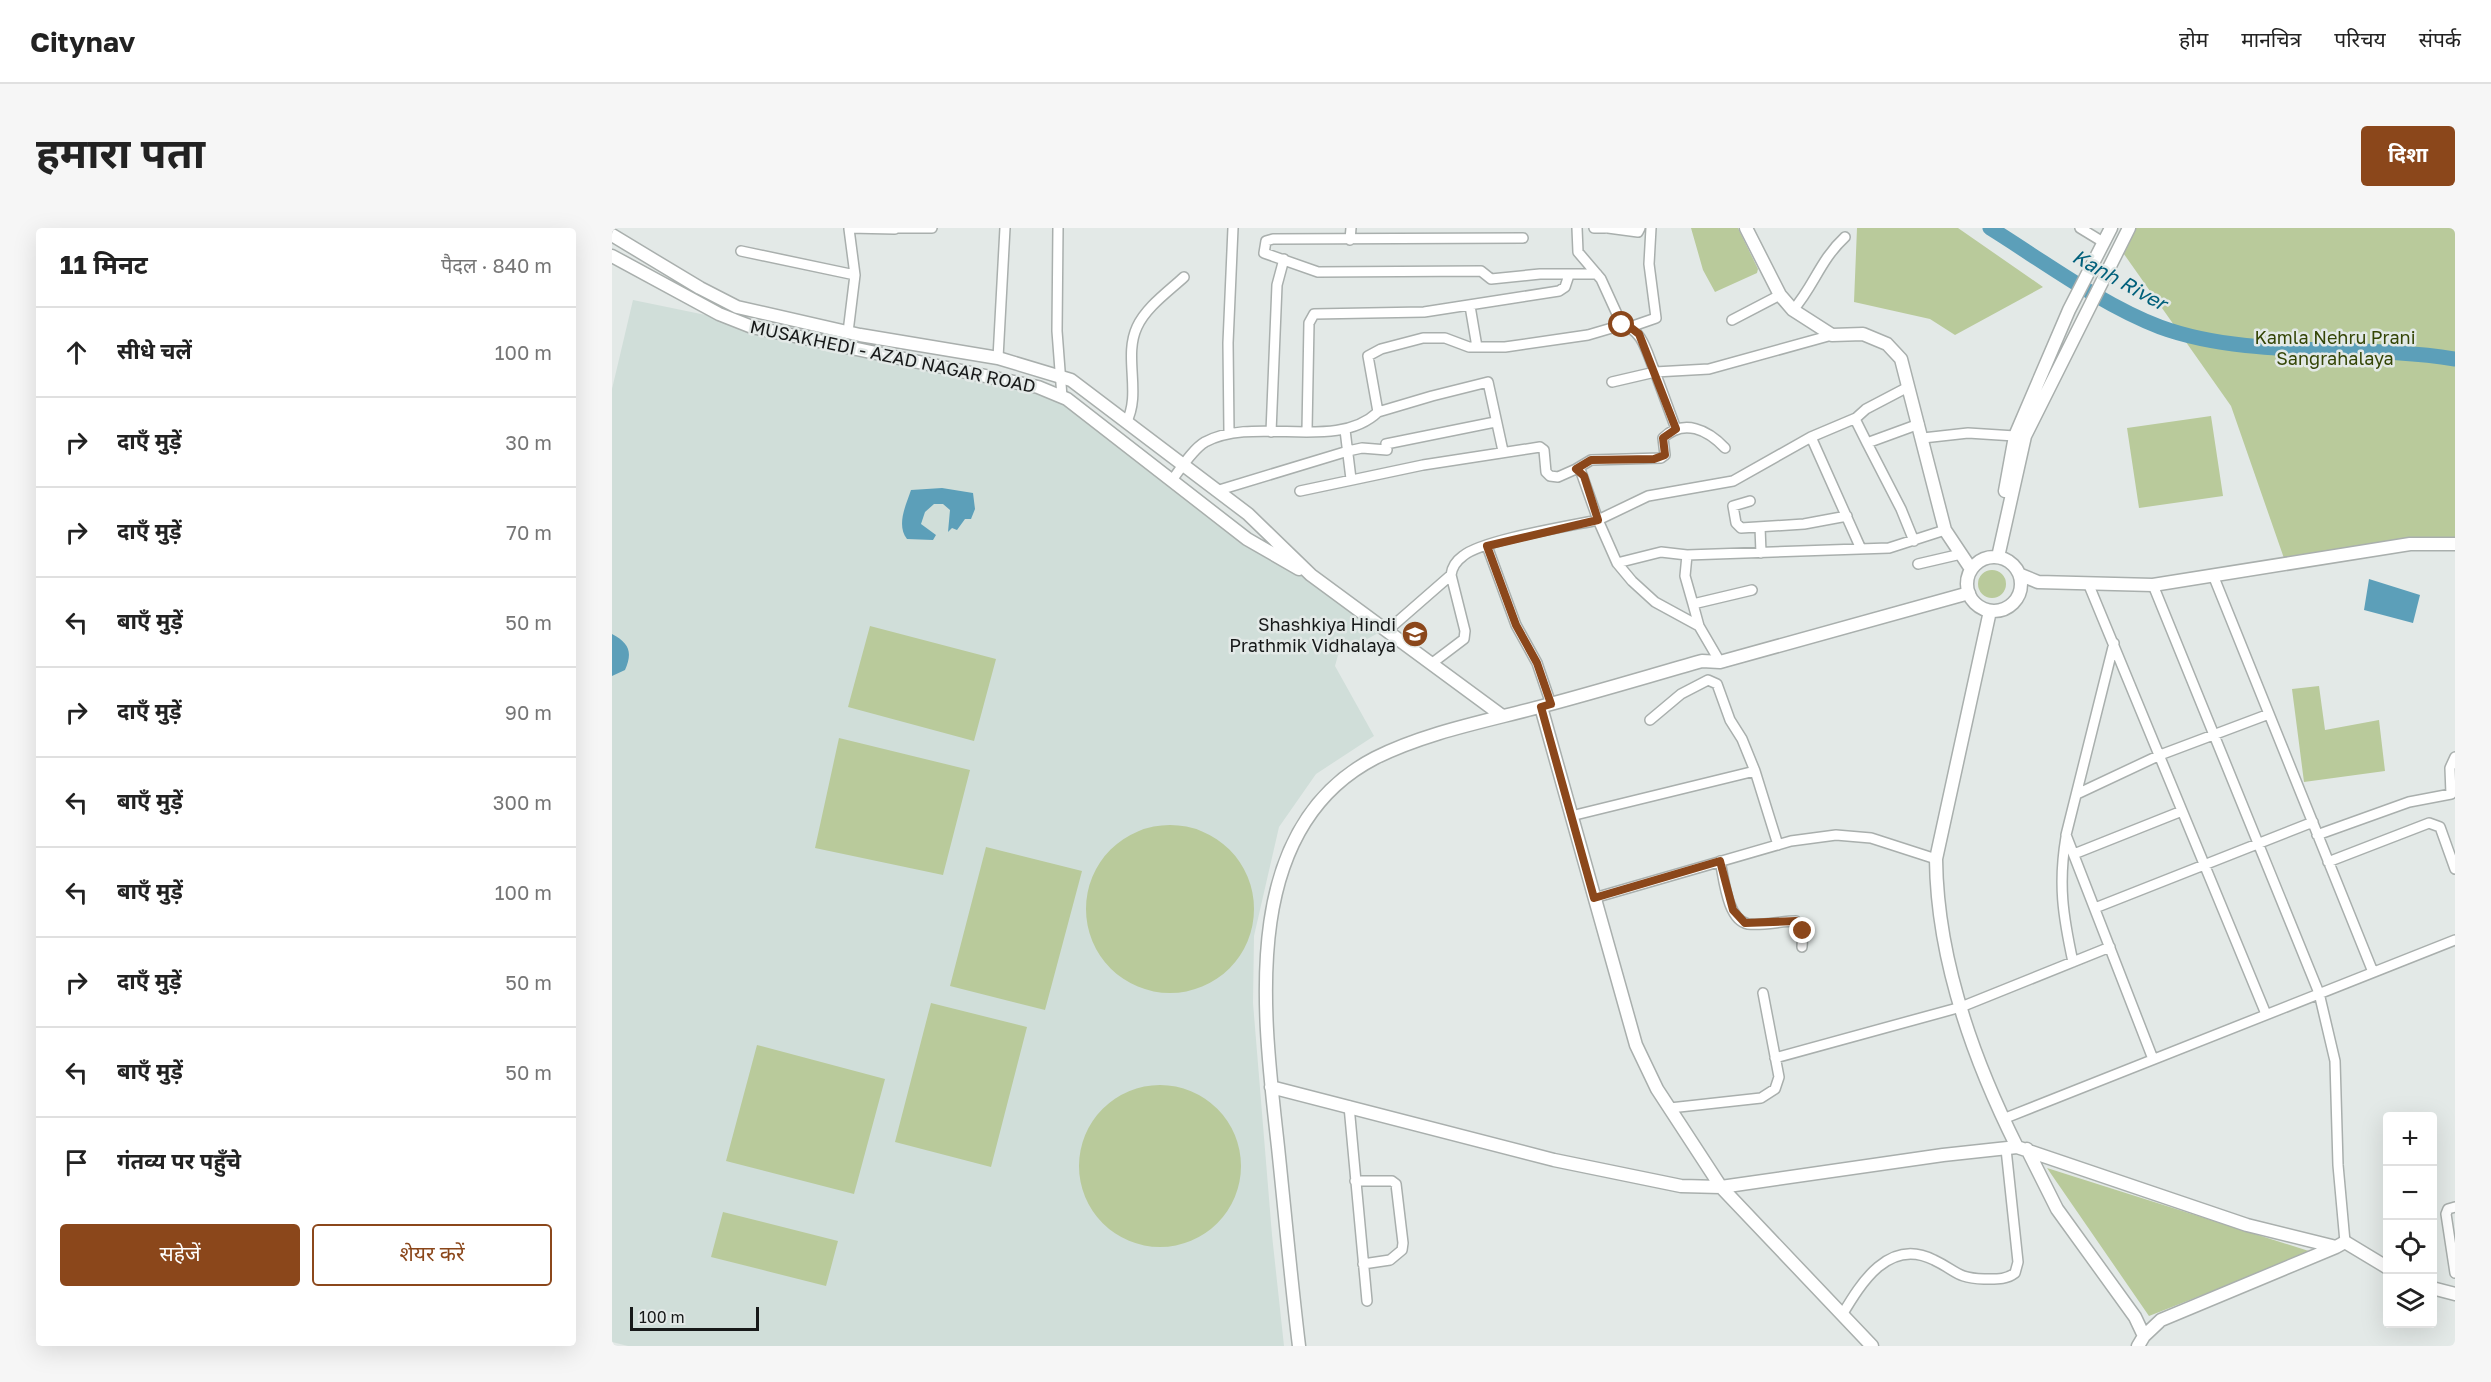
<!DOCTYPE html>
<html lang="hi">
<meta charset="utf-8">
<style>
:root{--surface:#fff;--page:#f6f6f6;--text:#222;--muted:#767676;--line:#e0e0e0;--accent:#8b471b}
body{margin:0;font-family:"Golos Text","Noto Sans Devanagari",sans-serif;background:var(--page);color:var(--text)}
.controls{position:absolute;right:18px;bottom:18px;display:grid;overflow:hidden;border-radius:6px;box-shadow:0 6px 24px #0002}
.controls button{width:54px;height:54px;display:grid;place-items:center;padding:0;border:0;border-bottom:2px solid var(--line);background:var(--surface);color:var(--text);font:30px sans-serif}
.scale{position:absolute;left:18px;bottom:15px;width:129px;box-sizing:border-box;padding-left:6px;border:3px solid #171919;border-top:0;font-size:16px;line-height:21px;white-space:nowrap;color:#171919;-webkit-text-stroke:4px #e3e9e7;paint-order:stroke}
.stop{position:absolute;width:18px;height:18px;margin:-14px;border:4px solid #8b471b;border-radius:50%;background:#fff}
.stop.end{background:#8b471b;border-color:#fff;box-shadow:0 2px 6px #0008}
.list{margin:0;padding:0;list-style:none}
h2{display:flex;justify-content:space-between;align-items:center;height:78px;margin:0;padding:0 24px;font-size:26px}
h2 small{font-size:20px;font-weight:400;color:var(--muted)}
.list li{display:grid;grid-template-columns:39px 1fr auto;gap:18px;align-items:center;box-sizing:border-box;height:90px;padding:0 24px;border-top:2px solid var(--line)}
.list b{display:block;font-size:22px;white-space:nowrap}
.list em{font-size:20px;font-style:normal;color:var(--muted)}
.actions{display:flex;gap:12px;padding:18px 24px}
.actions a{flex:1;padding:14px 0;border:2px solid var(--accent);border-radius:6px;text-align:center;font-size:21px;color:var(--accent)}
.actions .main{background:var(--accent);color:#fff}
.icon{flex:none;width:33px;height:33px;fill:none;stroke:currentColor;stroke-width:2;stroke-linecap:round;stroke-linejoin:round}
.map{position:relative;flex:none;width:1843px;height:1118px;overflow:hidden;border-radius:6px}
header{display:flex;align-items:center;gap:36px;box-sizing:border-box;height:84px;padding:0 30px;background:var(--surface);border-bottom:2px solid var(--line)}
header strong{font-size:28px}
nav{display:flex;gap:33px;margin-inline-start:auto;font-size:21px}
.intro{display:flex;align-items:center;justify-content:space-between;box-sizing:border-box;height:144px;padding:0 36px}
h1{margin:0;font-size:42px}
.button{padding:15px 27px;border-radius:6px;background:var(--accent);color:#fff;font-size:21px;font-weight:700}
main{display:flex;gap:36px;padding:0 36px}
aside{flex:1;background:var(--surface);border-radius:6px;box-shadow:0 6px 24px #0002}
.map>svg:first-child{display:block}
</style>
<header>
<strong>Citynav</strong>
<nav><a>होम</a><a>मानचित्र</a><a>परिचय</a><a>संपर्क</a></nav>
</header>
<div class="intro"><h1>हमारा पता</h1><a class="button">दिशा</a></div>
<main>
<aside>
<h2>11 मिनट<small>पैदल · 840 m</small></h2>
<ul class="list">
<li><svg class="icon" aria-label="ahead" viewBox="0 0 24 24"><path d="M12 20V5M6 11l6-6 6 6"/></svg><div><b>सीधे चलें</b></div><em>100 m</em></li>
<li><svg class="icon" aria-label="right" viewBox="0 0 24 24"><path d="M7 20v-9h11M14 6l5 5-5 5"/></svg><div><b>दाएँ मुड़ें</b></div><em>30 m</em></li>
<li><svg class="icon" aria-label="right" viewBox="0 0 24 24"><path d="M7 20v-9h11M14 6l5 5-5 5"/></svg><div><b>दाएँ मुड़ें</b></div><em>70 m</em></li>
<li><svg class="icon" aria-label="left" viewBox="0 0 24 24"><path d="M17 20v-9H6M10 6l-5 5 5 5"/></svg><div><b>बाएँ मुड़ें</b></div><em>50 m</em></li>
<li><svg class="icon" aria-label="right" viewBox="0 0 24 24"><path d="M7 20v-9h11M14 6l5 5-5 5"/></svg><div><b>दाएँ मुड़ें</b></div><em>90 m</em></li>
<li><svg class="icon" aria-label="left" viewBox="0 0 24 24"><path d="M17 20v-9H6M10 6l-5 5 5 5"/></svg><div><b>बाएँ मुड़ें</b></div><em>300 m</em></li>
<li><svg class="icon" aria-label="left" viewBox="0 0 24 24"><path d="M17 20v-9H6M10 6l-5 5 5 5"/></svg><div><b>बाएँ मुड़ें</b></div><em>100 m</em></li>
<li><svg class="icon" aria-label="right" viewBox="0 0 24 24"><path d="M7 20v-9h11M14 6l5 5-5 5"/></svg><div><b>दाएँ मुड़ें</b></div><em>50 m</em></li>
<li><svg class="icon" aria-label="left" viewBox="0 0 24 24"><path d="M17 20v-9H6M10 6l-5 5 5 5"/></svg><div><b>बाएँ मुड़ें</b></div><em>50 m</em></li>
<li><svg class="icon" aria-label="arrive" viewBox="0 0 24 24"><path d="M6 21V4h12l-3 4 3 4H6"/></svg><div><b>गंतव्य पर पहुँचे</b></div></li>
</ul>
<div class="actions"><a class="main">सहेजें</a><a>शेयर करें</a></div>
</aside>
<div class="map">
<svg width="1843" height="1118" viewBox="0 0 1843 1118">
<rect width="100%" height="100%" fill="#e3e9e7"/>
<!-- built -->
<path fill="#d0ded9" d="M21,72L453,161L768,404L726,427L723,438L762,508L704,546L667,599L642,708L641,775L660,1007L672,1118H16L0,1114V161Z"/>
<!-- green -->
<path fill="#b9ca9b" d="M1079,0H1126L1146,41L1145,45L1103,64L1091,42Z
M1245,0H1346L1431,59L1343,107L1318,91L1242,74Z
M1517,0H1843V316L1674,336L1619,178L1507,19Z
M1599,188L1611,268L1527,280L1515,200Z
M1366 356a14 14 0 1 1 28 0a14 14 0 1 1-28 0Z
M258,398L384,431L362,513L236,479Z
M1707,458L1713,502L1767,492L1773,543L1692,554L1680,461Z
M227,510L358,542L331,647L203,620Z
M474 681a84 84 0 1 1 168 0a84 84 0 1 1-168 0Z
M374,619L470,643L433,782L338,758Z
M319,775L415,799L379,939L283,914Z
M145,817L273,851L242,966L114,933Z
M467 938a81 81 0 1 1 162 0a81 81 0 1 1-162 0Z
M1435,940L1700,1024L1537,1088Z
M111,984L226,1013L214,1058L99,1029Z"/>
<!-- water -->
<path fill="#5c9fb9" d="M330,260L361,265L363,281L359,291H353L345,302L340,300L336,304L338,282L331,276H322L313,284L309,296L324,307L321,312L295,311C284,297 294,277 299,262Z
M1757,351L1808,367L1801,395L1752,382Z
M0,406C17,415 21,424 13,442L0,448Z"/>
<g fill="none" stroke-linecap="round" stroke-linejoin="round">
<!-- river -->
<path stroke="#5c9fb9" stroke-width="15" d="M1378,0C1431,33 1490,77 1548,99C1638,132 1748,115 1843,131"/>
<defs>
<path id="street" d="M237,0L283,1
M283,0H320
M446,0L445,103L450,169
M982,0H993
M996,0L1026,4L1028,0
M1468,0L1491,14
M911,10L661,11L654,13L652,25L706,44L869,43L879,51L928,46H985
M738,12L739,0
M129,23L243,47
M858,78L865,119
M1181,82C1202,58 1208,32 1233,9
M1120,92L1168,67
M1010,97C1031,101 1035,126 1043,144L1097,141L1220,107
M1018,99L1044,90L1037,36L1039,0
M236,104L243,47L237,1
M386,130L393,0
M1000,154L1043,144L1064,201
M766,184L820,168L876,154L891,223
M1243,191L1255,215
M514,195C530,165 511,129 525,99C534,79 557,63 572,49
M695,202L697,95L702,86L812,84L947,63L953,59L957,47
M733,202L739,251
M617,204L616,115L621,0
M659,204L665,57L672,31
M1199,209L1249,321
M1311,210L1356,205L1403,208
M964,241L979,232L1049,230L1053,227L1051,210C1072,190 1096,202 1113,220
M560,252C569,240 581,221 593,214C644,187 724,224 766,184L756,128L769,121L811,110H833L857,119H893L976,107L1010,97L989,51L966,24L965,0
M604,263L736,223L750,220L775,222L774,216L883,194
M688,263L811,237L928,219L932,222L934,244L938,248L946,249L964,241L969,244L986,292L1036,268L1121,253L1199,209L1244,190L1254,181L1296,159
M1138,273L1121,278L1124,295L1129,300L1192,296L1235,288
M1148,299L1149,325
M1302,313L1289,281L1255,215L1307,196
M875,318L904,397L925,435L939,476
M1075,327L1073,348L1081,376
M1005,335L1049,324L1075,327L1277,320L1333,302
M1306,336L1349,326
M1601,347L1761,744
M1476,355L1654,786
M1541,357L1707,765L1723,833L1726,937L1733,1014
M1087,398L1081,376L1140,362
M776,402L839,347
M1502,415L1454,607L1541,831
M819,436L852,411L853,403L839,347C840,339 844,333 851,328C870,312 957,298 986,292L1005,335L1020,353L1043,374L1087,398L1108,434
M1038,492L1069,466L1096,452L1105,456L1118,492L1130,511L1143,543L1166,617
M1465,566L1548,527L1657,486
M959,588L1143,543
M1705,607L1797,574L1839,566L1838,540L1843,529
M1454,609C1446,656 1451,688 1461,734
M1462,626L1570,583
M1108,633C1112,650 1115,692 1136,696C1151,698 1169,693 1184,693L1191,703L1190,719
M1716,634L1817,595L1828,599L1843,641
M982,670L1179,613L1224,607L1259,610L1324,631
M1483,680L1701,594
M1163,830L1349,779L1498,719
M737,878L755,1073
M1058,880L1149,870L1163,861L1167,849L1151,765
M1391,891L1843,712
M743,953H780L784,956L791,1015L790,1022L778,1032L751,1036
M1843,979L1836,981L1834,986L1843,1045
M1230,1087C1249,1055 1277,1009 1322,1032C1345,1043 1344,1050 1372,1051C1384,1051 1394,1052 1403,1045L1406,1034L1394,921"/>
<path id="secondary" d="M1134,0L1168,67L1181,82L1220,107L1251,106L1275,116L1289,131L1333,302L1359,341
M0,7L88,60L125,79L248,107L386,130L459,152L636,286L699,347L889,487
M0,28L107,86L140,99L426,159L455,171L635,311L687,341
M1393,263L1403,208L1457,82L1499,0
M1355 356a27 27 0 1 1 54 0a27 27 0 1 1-54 0Z
M1386,329L1413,208L1517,0
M1409,347L1426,354L1541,357L1798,316H1843
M1378,383L1324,631C1325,731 1361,831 1405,919
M929,479L1024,817L1045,861L1109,959L1260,1118
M659,859L942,932L1069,958L1109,959L1331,927L1405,919L1635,997L1724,1019L1733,1014L1776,1040
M1415,921L1445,981L1523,1089L1532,1108
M1820,1060L1843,1066
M687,1118C679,1052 673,986 666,919C652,791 624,602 763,530C815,504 875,493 931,478C984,464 1037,448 1090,433L1108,434L1357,365
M1526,1118L1532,1108L1549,1092L1724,1019"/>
</defs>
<!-- street casing -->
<use href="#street" stroke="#a9afad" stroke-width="12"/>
<!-- secondary casing -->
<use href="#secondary" stroke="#a9afad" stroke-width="15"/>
<!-- street -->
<use href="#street" stroke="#fff" stroke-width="9"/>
<!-- secondary -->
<use href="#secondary" stroke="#fff" stroke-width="12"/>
</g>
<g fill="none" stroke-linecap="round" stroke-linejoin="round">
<!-- route -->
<path stroke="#8b471b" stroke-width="8" d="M1010,97L1018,99L1027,106L1064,201L1051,210L1053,227L1042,231L979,232L964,241L972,248L986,292L875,318L904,397L925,435L939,476L929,479L982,670L1108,633L1121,682L1133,695L1184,693L1191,703"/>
</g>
<!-- icons -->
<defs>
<symbol id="school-disc" viewBox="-11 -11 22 22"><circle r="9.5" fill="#8b471b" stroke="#e3e9e7"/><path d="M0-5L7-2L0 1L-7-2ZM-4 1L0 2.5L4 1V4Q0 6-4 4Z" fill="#fff"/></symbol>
</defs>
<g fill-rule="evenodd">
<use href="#school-disc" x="788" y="391" width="30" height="30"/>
</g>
<g text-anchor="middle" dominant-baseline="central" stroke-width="5" stroke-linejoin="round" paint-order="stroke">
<!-- park labels -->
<g font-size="18" fill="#344506" stroke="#e3e9e7">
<text x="1723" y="109">Kamla Nehru Prani<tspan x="1723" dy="21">Sangrahalaya</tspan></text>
</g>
<!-- street labels -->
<g font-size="18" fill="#171919" stroke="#e3e9e7">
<text transform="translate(281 128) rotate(12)">MUSAKHEDI - AZAD NAGAR ROAD</text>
</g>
<!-- poi labels -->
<g font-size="18" fill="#171919" stroke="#e3e9e7" text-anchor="end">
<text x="784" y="396">Shashkiya Hindi<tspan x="784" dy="21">Prathmik Vidhalaya</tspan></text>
</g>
<!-- water labels -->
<g font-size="20" font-style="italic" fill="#00607b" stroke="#e3e9e7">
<text transform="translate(1508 51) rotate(29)">Kanh River</text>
</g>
</g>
</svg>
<div class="controls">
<button>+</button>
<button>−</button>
<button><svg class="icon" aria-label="locate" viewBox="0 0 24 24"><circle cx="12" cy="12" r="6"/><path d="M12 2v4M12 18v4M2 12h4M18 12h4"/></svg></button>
<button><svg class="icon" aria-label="layers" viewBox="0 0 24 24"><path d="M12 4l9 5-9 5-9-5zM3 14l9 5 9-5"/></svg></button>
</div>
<div class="scale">100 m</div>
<div class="stop" style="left:1010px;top:97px"></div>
<div class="stop end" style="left:1191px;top:703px"></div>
</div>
</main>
